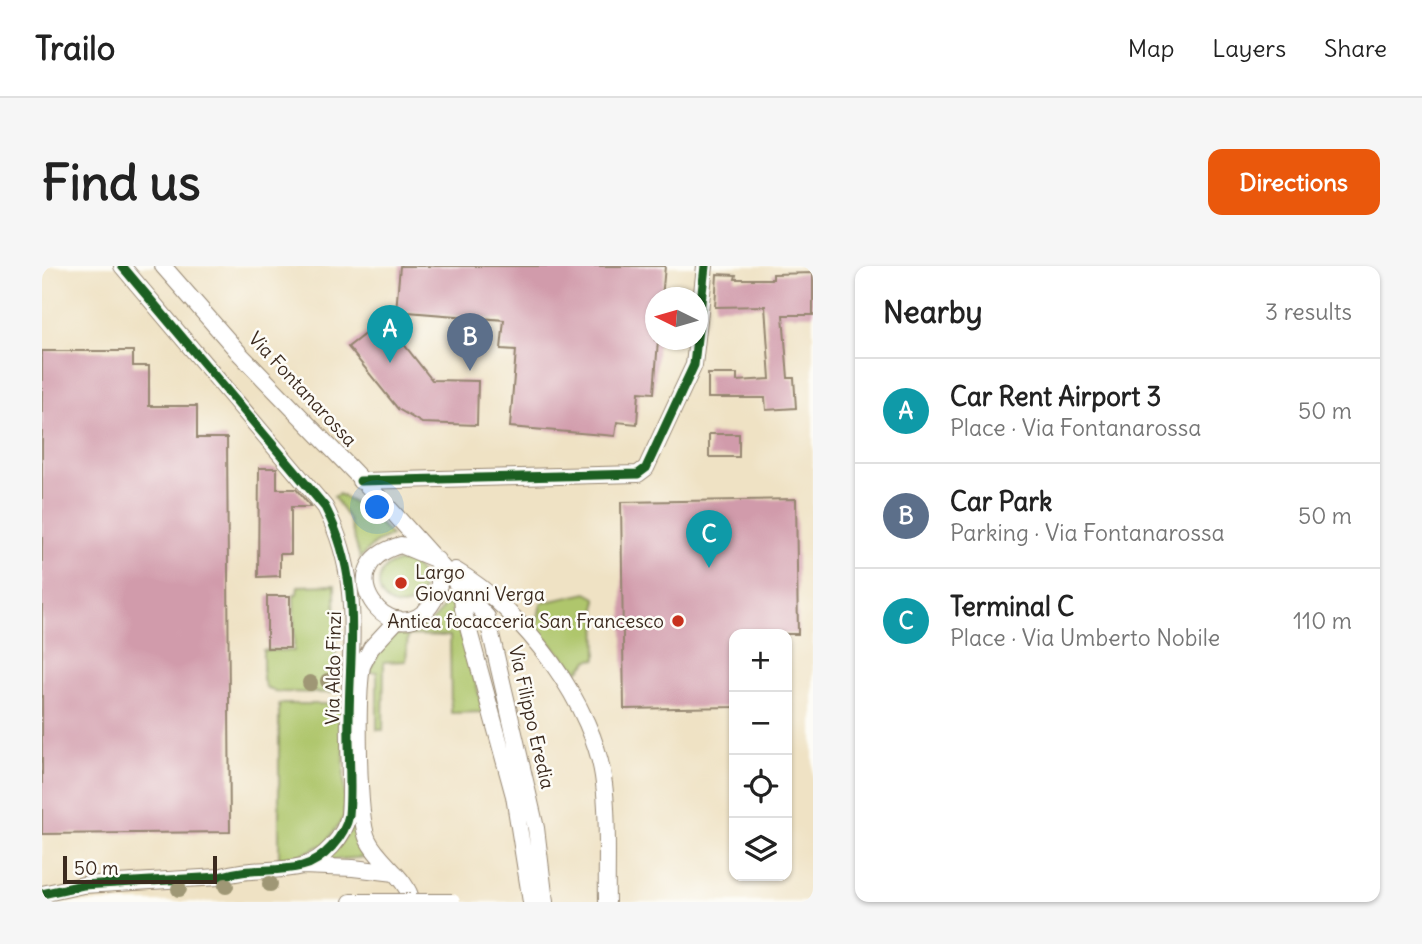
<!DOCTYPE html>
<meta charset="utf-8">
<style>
:root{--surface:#fff;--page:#f6f6f6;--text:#222;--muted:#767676;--line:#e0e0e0;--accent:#ea580c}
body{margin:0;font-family:Delius,sans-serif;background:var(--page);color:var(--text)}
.controls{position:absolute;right:21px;bottom:21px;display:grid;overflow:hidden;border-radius:14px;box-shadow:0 2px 5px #0004}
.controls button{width:63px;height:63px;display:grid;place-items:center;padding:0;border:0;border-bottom:2px solid var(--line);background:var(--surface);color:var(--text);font:35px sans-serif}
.compass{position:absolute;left:603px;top:21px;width:63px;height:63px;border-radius:50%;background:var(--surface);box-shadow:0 2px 5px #0004;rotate:275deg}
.scale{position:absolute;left:21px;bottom:18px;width:154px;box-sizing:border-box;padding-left:7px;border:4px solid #3b2a1e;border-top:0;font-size:19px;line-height:24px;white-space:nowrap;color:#3b2a1e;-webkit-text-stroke:5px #fdfcf7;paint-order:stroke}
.you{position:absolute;left:336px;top:242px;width:24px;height:24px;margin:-18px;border:5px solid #fff;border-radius:50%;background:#1a73e8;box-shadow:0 0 0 10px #1a73e833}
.badge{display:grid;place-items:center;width:46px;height:46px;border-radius:50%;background:var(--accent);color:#fff;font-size:23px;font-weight:700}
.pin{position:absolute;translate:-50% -58px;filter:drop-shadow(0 2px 4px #0008)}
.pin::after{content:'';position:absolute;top:37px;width:24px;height:21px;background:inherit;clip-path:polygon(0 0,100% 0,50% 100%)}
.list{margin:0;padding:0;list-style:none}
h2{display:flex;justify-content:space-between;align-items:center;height:91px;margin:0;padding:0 28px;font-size:30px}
h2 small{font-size:23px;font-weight:400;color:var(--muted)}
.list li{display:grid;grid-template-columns:46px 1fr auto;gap:21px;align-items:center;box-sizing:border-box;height:105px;padding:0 28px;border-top:2px solid var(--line)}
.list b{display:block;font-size:26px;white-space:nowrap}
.list p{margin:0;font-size:23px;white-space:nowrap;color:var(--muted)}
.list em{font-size:23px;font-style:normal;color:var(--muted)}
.icon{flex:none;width:38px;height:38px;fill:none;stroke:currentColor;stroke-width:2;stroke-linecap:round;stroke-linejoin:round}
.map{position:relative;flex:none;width:771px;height:636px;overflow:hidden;border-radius:14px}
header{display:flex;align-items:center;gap:42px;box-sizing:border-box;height:98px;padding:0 35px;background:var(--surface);border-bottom:2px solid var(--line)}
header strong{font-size:33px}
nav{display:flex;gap:38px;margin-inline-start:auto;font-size:24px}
.intro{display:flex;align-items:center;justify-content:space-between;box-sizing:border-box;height:168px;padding:0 42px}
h1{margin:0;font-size:49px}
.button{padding:18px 32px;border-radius:14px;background:var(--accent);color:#fff;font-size:24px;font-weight:700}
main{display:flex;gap:42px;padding:0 42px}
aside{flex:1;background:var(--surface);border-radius:14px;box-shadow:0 2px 5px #0004}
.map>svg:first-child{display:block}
</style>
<header>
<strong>Trailo</strong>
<nav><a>Map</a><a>Layers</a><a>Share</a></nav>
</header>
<div class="intro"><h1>Find us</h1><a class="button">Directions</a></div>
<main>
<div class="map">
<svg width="771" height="636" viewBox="0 0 771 636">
<rect width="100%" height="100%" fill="#fdfcf7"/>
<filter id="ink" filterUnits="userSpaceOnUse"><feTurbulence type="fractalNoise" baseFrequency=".0143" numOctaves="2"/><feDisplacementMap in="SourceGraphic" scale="14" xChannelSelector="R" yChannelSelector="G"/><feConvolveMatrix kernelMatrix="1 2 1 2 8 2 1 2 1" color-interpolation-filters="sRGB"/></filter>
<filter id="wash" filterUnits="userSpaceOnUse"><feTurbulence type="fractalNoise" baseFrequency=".00686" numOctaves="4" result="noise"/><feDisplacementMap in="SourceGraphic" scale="28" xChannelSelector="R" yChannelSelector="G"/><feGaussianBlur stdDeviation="1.57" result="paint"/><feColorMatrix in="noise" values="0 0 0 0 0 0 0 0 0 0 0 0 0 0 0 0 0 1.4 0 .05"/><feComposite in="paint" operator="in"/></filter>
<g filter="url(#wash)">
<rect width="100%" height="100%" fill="#efe2c4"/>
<!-- green -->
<path fill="#afc66c" stroke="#757845" stroke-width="2" d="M297,228L329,248L349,270L333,277L318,292L307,254L292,231Z
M337 318a22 22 0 1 1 44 0a22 22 0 1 1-44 0Z
M293,319L294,419L289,427L237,426L225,423L221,414V384L252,385V328H255L256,320Z
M545,327L554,332L555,393L547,394L536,405L494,363L499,337Z
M403,338L411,340L415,350L442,446L409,447L408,370L366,369L364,395L342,396L341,464H335V406H328C333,391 342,373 358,367C381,357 387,366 403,338Z
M237,438H302V551L284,577L259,589L237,592Z
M311,560H314L327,591L286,594Z"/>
<g id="blocks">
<!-- building -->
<path fill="#d19bab" d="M358,0H623L620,32H613V74H616L612,127L597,126L595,158L575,156L573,170L468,161L474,84L459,83L462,54L354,45Z
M771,7V49H741L746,112H752L754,142L724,144L723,132H666V108H695V115L728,113L723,40L673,41L675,8L694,9L693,13H731V8Z
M342,53L390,114L436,115L435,159L380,157L356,143L306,81Z
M0,85H91V100H107V140H155V172H185L188,566L0,568Z
M667,168H697V191H667Z
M217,202H235V223H254L269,241H249V288H238V310L216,311Z
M754,233L756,368H692V441L582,443L579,236Z
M225,330H248V382H225Z"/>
</g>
</g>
<g filter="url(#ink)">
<use href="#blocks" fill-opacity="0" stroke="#958671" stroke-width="2"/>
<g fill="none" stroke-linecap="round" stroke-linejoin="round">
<defs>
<path id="street" d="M121,0L198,88L347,242L445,351L494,562L503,636
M318,215L596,208L604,202L652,99L663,0
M359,279L395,294C399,310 399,326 388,340C349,389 282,299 359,279Z
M413,304C480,343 554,440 562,518C567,557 564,597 565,636
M419,318L421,343L472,530L489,636
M356,353L329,382L320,400C315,429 315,551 326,574C337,597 365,611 370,636
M260,600L311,602L353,607
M0,628L41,619L177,611C207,601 232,607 260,600C281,595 303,570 307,549C310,517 306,484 307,452C308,374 320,313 283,241L80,0
M309,636H342"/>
</defs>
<!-- street casing -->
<use href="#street" stroke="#958671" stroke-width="18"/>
<!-- street -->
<use href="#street" stroke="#fff" stroke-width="16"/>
<defs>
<path id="street-bridge" d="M342,636H410"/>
</defs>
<!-- street-bridge casing -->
<use href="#street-bridge" stroke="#958671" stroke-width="18" stroke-linecap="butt"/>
<!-- street-bridge -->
<use href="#street-bridge" stroke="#fff" stroke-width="16"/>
<defs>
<path id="cycleway" d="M318,215L596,208L604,202L652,99L663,0
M0,628L41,619L177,611C207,601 232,607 260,600C281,595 303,570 307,549C310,517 306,484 307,452C308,374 320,313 283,241L80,0"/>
</defs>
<!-- cycleway casing -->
<use href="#cycleway" stroke="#fdfcf7" stroke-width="13"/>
<!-- cycleway -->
<use href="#cycleway" stroke="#1b5e20" stroke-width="9"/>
</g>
<!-- trees -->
<g fill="#9f9775">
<circle cx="286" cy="415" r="8"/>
<circle cx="268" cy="417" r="8"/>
<circle cx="228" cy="618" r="8"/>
<circle cx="184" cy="620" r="8"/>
<circle cx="137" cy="623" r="8"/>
</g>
</g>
<!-- markers -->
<g fill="#c8321e" stroke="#fdfcf7" stroke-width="2.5">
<circle cx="359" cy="317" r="7"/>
<circle cx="636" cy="355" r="7"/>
</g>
<g text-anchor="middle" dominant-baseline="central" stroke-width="5" stroke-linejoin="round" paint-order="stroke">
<!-- street labels -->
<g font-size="19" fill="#3b2a1e" stroke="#fdfcf7">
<text transform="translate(261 123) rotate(47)">Via Fontanarossa</text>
<text transform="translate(291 402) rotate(-89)">Via Aldo Finzi</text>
<text transform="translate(490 451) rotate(77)">Via Filippo Eredia</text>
</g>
<!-- poi labels -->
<g font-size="19" fill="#3b2a1e" stroke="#fdfcf7" text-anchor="start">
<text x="373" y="306">Largo<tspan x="373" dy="22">Giovanni Verga</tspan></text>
<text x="622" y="355" text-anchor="end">Antica focacceria San Francesco</text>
</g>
</g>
</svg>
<div class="controls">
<button>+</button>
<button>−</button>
<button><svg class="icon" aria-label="locate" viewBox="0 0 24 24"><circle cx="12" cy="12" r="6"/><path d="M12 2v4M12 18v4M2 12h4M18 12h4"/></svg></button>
<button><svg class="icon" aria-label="layers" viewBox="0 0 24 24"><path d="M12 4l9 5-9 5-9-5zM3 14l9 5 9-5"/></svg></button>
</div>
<svg class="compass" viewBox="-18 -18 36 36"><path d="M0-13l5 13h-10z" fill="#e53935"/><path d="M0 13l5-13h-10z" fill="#767676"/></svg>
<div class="scale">50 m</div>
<div class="you"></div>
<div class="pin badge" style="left:348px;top:97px;background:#0f9aa8">A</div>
<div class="pin badge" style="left:428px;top:105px;background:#5c6f8a">B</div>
<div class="pin badge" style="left:667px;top:302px;background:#0f9aa8">C</div>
</div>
<aside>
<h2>Nearby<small>3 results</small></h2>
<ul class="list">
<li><span class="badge" style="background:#0f9aa8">A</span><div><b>Car Rent Airport 3</b><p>Place · Via Fontanarossa</p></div><em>50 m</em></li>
<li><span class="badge" style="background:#5c6f8a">B</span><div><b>Car Park</b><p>Parking · Via Fontanarossa</p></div><em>50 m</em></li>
<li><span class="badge" style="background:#0f9aa8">C</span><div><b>Terminal C</b><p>Place · Via Umberto Nobile</p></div><em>110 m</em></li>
</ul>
</aside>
</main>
